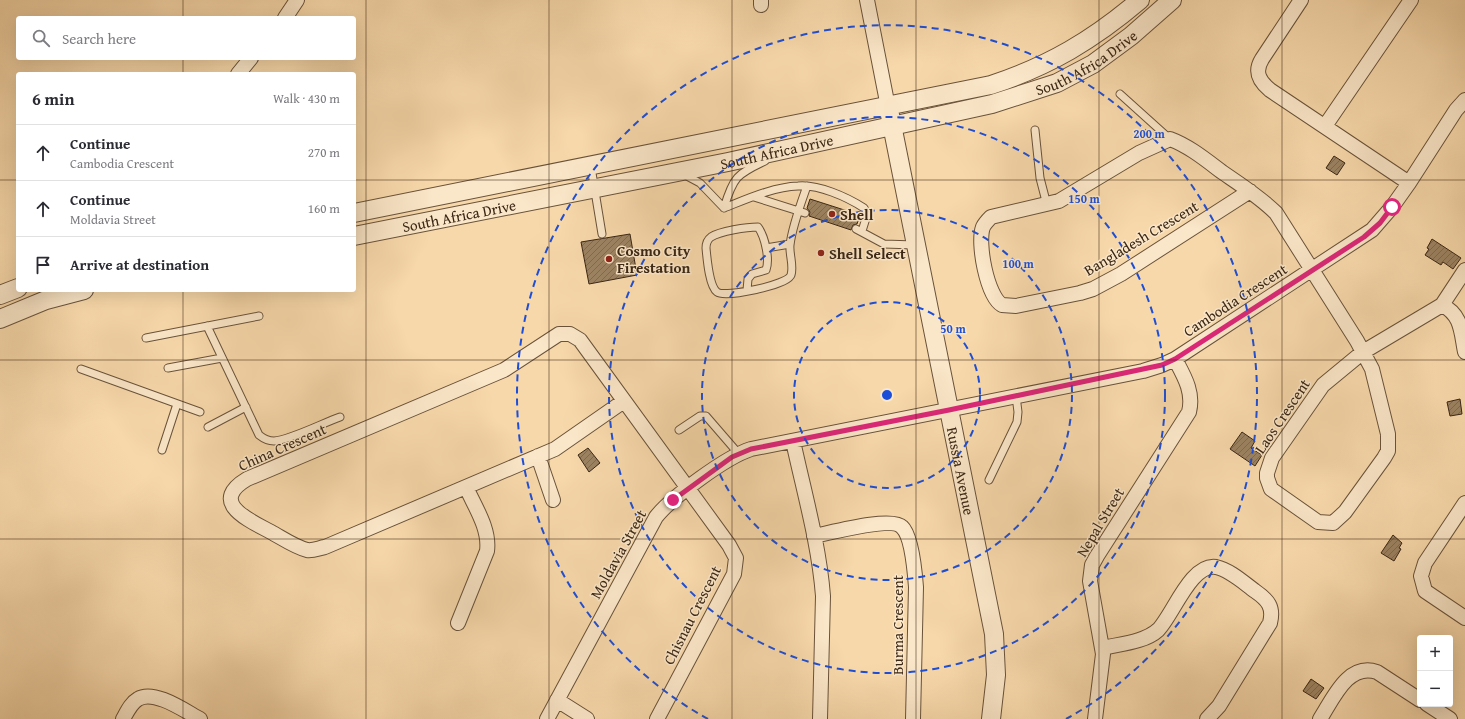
<!DOCTYPE html>
<meta charset="utf-8">
<style>
:root{--surface:#fff;--page:#f7f7f7;--text:#2b2b33;--muted:#7c7c81;--line:#e1e1e2}
body{margin:0;font-family:"Gentium Book Plus",serif;background:var(--page);color:var(--text)}
.controls{position:absolute;right:12px;bottom:12px;display:grid;overflow:hidden;border-radius:4px;box-shadow:0 4px 16px #0002}
.controls button{width:36px;height:36px;display:grid;place-items:center;padding:0;border:0;border-bottom:1px solid var(--line);background:var(--surface);color:var(--text);font:20px sans-serif}
.stop{position:absolute;width:12px;height:12px;margin:-9px;border:3px solid #db2777;border-radius:50%;background:#fff}
.stop.end{background:#db2777;border-color:#fff;box-shadow:0 1px 4px #0008}
.list{margin:0;padding:0;list-style:none}
h2{display:flex;justify-content:space-between;align-items:center;height:52px;margin:0;padding:0 16px;font-size:17px}
h2 small{font-size:13px;font-weight:400;color:var(--muted)}
.list li{display:grid;grid-template-columns:26px 1fr auto;gap:12px;align-items:center;box-sizing:border-box;height:56px;padding:0 16px;border-top:1px solid var(--line)}
.list b{display:block;font-size:15px;white-space:nowrap}
.list p{margin:0;font-size:13px;white-space:nowrap;color:var(--muted)}
.list em{font-size:13px;font-style:normal;color:var(--muted)}
.icon{flex:none;width:22px;height:22px;fill:none;stroke:currentColor;stroke-width:2;stroke-linecap:round;stroke-linejoin:round}
.map{position:relative;flex:none;width:1465px;height:719px;overflow:hidden}
.search{position:absolute;background:var(--surface);box-shadow:0 4px 16px #0002;left:16px;top:16px;width:340px;height:44px;display:flex;align-items:center;gap:10px;box-sizing:border-box;padding:0 14px;border-radius:4px;color:var(--muted);font-size:15px}
.panel{position:absolute;background:var(--surface);box-shadow:0 4px 16px #0002;left:16px;top:72px;width:340px;height:220px;border-radius:4px}
.map>svg:first-child{display:block}
</style>
<div class="map">
<svg width="1465" height="719" viewBox="0 0 1465 719">
<defs>
<pattern id="building-hatch" width="6" height="6" patternUnits="userSpaceOnUse"><rect width="6" height="6" fill="#9c8362"/><path d="M-1 1l2-2M0 6l6-6M5 7l2-2" fill="none" stroke="#806b50"/></pattern>
</defs>
<rect width="100%" height="100%" fill="#f7d8aa"/>
<filter id="stains"><feTurbulence type="fractalNoise" baseFrequency=".005" numOctaves="4"/><feColorMatrix values="0 0 0 0 .2 0 0 0 0 .09 0 0 0 0 .02 0 0 0 .5 -.17"/></filter>
<radialGradient id="worn" r=".72"><stop offset=".6" stop-color="#630" stop-opacity="0"/><stop offset="1" stop-color="#630" stop-opacity=".3"/></radialGradient>
<!-- building -->
<path fill="url(#building-hatch)" stroke="#3a2614" d="M1334,156L1345,163L1337,175L1326,168Z
M810,199L860,215L857,224L853,225L851,230L809,216L810,212L807,208Z
M630,234L637,275L589,284L581,242Z
M1432,239L1461,258L1453,269L1443,262L1441,265L1425,255L1429,249L1427,248Z
M1460,399L1462,414L1450,416L1447,402Z
M1242,432L1255,441L1251,448L1262,455L1255,466L1230,449Z
M588,448L600,463L589,472L578,455Z
M1393,535L1402,543L1399,548L1401,549L1394,561L1381,553Z
M1311,679L1324,688L1316,699L1303,691Z"/>
<g fill="none" stroke-linecap="round" stroke-linejoin="round">
<defs>
<path id="service" d="M1120,94L1170,139
M1035,130L1040,178L1047,205
M591,167L602,234
M685,175L700,183L724,208
M754,197L805,213
M724,208C747,199 773,187 798,186C818,184 847,197 864,208L867,215L862,231
M724,208C733,177 737,174 765,161
M856,229L884,244L915,245
M766,248L790,244
M747,290L748,279L752,274L766,270C770,259 765,237 758,227C747,227 720,231 711,237C707,240 706,244 706,248C707,258 709,286 717,292C725,298 788,285 791,275C794,266 789,254 790,245C792,227 801,203 807,186
M207,326L259,435C264,439 268,441 274,441C290,440 323,423 340,417
M146,338L259,316
M168,368L222,358
M81,369L200,412
M208,427L246,407
M679,430L700,416H706L738,453
M162,450L177,404
M989,480L1017,422L1018,412L1016,396"/>
<path id="minor" d="M867,0L888,107
M1301,0L1262,59C1254,72 1259,81 1270,90L1409,183
M761,5V0
M285,18L297,0
M238,74L251,58
M1325,126L1411,0
M1250,191L1121,274L1093,289L1080,293L1016,306L1002,305C987,296 977,243 983,227C985,223 988,220 991,217L1059,201L1139,153L1170,139C1189,146 1206,160 1222,172C1241,185 1260,197 1276,213L1357,341L1372,369L1388,434V451L1384,458L1345,512L1333,523L1318,522L1271,489L1267,478V473L1272,458L1323,385L1363,352L1442,305L1465,270
M1442,305C1462,315 1461,332 1465,352
M624,401L555,449L325,547C319,548 313,551 307,550C295,547 282,538 271,532C251,521 207,503 247,479L504,370L559,334H570L580,340L729,545L736,558L734,574L657,719
M793,441C804,492 819,544 823,596L820,719
M538,456L553,500
M1465,503L1425,563L1421,576L1425,591L1465,618
M814,536C830,533 892,516 902,527C912,536 915,574 916,587L913,719
M458,623L487,551C490,529 475,507 466,487
M1103,648C1120,644 1145,642 1158,630C1173,615 1191,563 1216,567C1230,570 1244,583 1255,591C1268,600 1274,607 1270,623L1219,706L1207,719
M557,700L587,719
M1427,704L1450,719
M123,719C127,712 131,703 138,699C154,689 185,711 200,719
M547,719L656,517C672,497 726,457 751,449L1143,371L1162,365L1175,359L1372,230L1392,207L1409,183L1456,110L1465,100
M1095,719L1103,654L1090,581L1092,565L1097,556L1189,412C1194,392 1184,376 1175,359
M1320,719C1333,699 1348,662 1377,672L1420,700"/>
<g id="tertiary">
<path id="s1" d="M890,115L994,634L996,675L991,719"/>
<path d="M354,213L991,85C1049,66 1093,40 1140,0"/>
<path id="s2" d="M354,236L728,162L992,104L1057,83L1093,64L1131,36L1172,0"/>
<path d="M0,295L18,288"/>
<path d="M0,319L46,300L84,290"/>
</g>
</defs>
<!-- service casing -->
<use href="#service" stroke="#69523a" stroke-width="9"/>
<!-- minor casing -->
<use href="#minor" stroke="#69523a" stroke-width="16"/>
<!-- tertiary casing -->
<use href="#tertiary" stroke="#69523a" stroke-width="20"/>
<!-- service -->
<use href="#service" stroke="#fae6c8" stroke-width="7"/>
<!-- minor -->
<use href="#minor" stroke="#fae6c8" stroke-width="14"/>
<!-- tertiary -->
<use href="#tertiary" stroke="#fae6c8" stroke-width="18"/>
</g>
<g fill="none" stroke-linecap="round" stroke-linejoin="round">
<!-- route -->
<path stroke="#db2777" stroke-width="5" d="M673,500L732,457L751,449L949,410L1162,365L1175,359L1364,237L1380,223L1392,207"/>
</g>
<!-- grid -->
<path fill="none" stroke="#3a2614" stroke-width="1" stroke-opacity="0.55" d="M183,0V18M366,0V719M549,0V719M732,0V719M916,0V719M1099,0V719M1282,0V719M183,58V74M0,180H18M354,180H1465M183,290V719M0,360H1465M0,539H1465"/>
<!-- distance rings -->
<g fill="none" stroke="#1d4ed8" stroke-width="2" stroke-dasharray="7 5">
<circle cx="887" cy="395" r="93"/>
<circle cx="887" cy="395" r="185"/>
<circle cx="887" cy="395" r="278"/>
<path d="M708 719A370 370 0 1 1 1066 719"/>
</g>
<!-- markers -->
<g fill="#8f2418" stroke="#fae6c8" stroke-width="1.5">
<circle cx="832" cy="214" r="4"/>
<circle cx="821" cy="253" r="4"/>
<circle cx="609" cy="259" r="4"/>
</g>
<g text-anchor="middle" dominant-baseline="central" stroke-width="3" stroke-linejoin="round" paint-order="stroke">
<!-- street labels -->
<g font-size="15" fill="#3a2614" stroke="#fae6c8">
<text stroke="none"><textPath href="#s2" startOffset="755">South Africa Drive</textPath></text>
<text stroke="none"><textPath href="#s2" startOffset="431">South Africa Drive</textPath></text>
<text stroke="none"><textPath href="#s2" startOffset="107">South Africa Drive</textPath></text>
<text transform="translate(1141 238) rotate(-31)">Bangladesh Crescent</text>
<text transform="translate(1235 300) rotate(-33)">Cambodia Crescent</text>
<text transform="translate(1282 416) rotate(-56)">Laos Crescent</text>
<text transform="translate(282 447) rotate(-24)">China Crescent</text>
<text stroke="none"><textPath href="#s1" startOffset="363">Russia Avenue</textPath></text>
<text transform="translate(1100 522) rotate(-59)">Nepal Street</text>
<text transform="translate(618 554) rotate(-61)">Moldavia Street</text>
<text transform="translate(692 615) rotate(-63)">Chisnau Crescent</text>
<text transform="translate(897 625) rotate(-90)">Burma Crescent</text>
</g>
<!-- poi labels -->
<g font-size="15" font-weight="bold" fill="#3a2614" stroke="#fae6c8" text-anchor="start">
<text x="840" y="214">Shell</text>
<text x="617" y="250">Cosmo City<tspan x="617" dy="17">Firestation</tspan></text>
<text x="829" y="253">Shell Select</text>
</g>
</g>
<circle cx="887" cy="395" r="6" fill="#1d4ed8" stroke="#fae6c8" stroke-width="2"/>
<g font-size="12" text-anchor="middle" font-weight="bold" fill="#1d4ed8" stroke="#fae6c8" stroke-width="3" stroke-linejoin="round" paint-order="stroke">
<text x="1149" y="138">200 m</text>
<text x="1084" y="203">150 m</text>
<text x="1018" y="268">100 m</text>
<text x="953" y="333">50 m</text>
</g>
<rect width="100%" height="100%" filter="url(#stains)"/>
<rect width="100%" height="100%" fill="url(#worn)"/>
</svg>
<div class="controls">
<button>+</button>
<button>−</button>
</div>
<div class="stop" style="left:1392px;top:207px"></div>
<div class="stop end" style="left:673px;top:500px"></div>
<div class="search"><svg class="icon" aria-label="search" viewBox="0 0 24 24"><circle cx="10" cy="10" r="6"/><path d="M15 15l6 6"/></svg>Search here</div>
<section class="panel">
<h2>6 min<small>Walk · 430 m</small></h2>
<ul class="list">
<li><svg class="icon" aria-label="ahead" viewBox="0 0 24 24"><path d="M12 20V5M6 11l6-6 6 6"/></svg><div><b>Continue</b><p>Cambodia Crescent</p></div><em>270 m</em></li>
<li><svg class="icon" aria-label="ahead" viewBox="0 0 24 24"><path d="M12 20V5M6 11l6-6 6 6"/></svg><div><b>Continue</b><p>Moldavia Street</p></div><em>160 m</em></li>
<li><svg class="icon" aria-label="arrive" viewBox="0 0 24 24"><path d="M6 21V4h12l-3 4 3 4H6"/></svg><div><b>Arrive at destination</b></div></li>
</ul>
</section>
</div>
